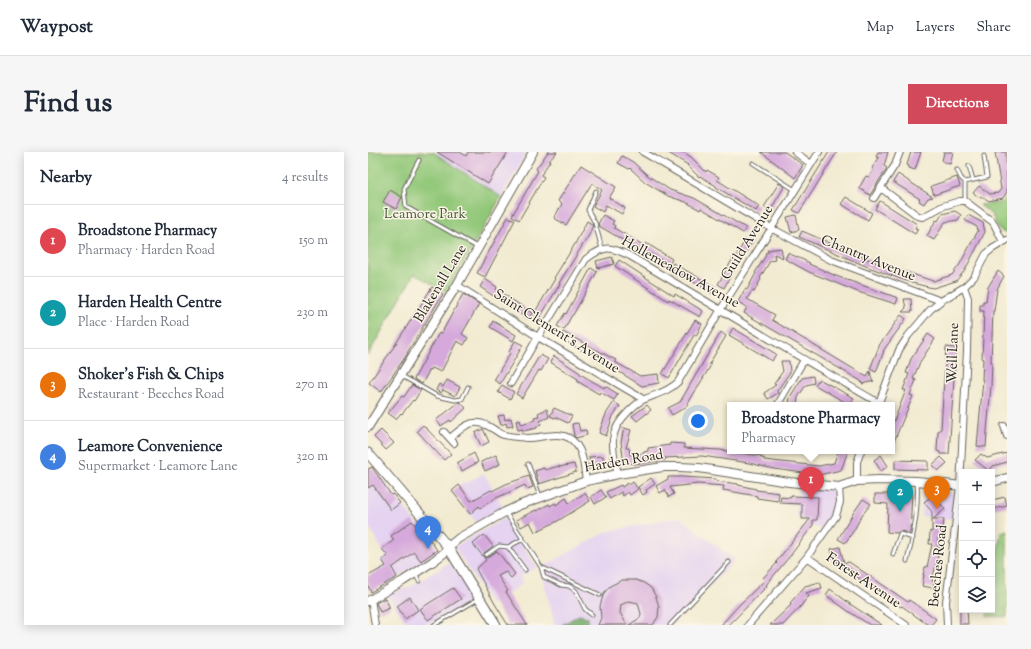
<!DOCTYPE html>
<meta charset="utf-8">
<style>
:root{--surface:#fff;--page:#f6f6f7;--text:#1f2937;--muted:#747a83;--line:#e0e1e3;--accent:#d1495b}
body{margin:0;font-family:"Sorts Mill Goudy",serif;background:var(--page);color:var(--text)}
.controls{position:absolute;right:12px;bottom:12px;display:grid;overflow:hidden;border-radius:0px;box-shadow:0 2px 10px #0003}
.controls button{width:36px;height:36px;display:grid;place-items:center;padding:0;border:0;border-bottom:1px solid var(--line);background:var(--surface);color:var(--text);font:20px sans-serif}
.you{position:absolute;left:330px;top:269px;width:14px;height:14px;margin:-10px;border:3px solid #fff;border-radius:50%;background:#1a73e8;box-shadow:0 0 0 6px #1a73e833}
.badge{display:grid;place-items:center;width:26px;height:26px;border-radius:50%;background:var(--accent);color:#fff;font-size:13px;font-weight:700}
.pin{position:absolute;translate:-50% -33px;filter:drop-shadow(0 1px 2px #0008)}
.pin::after{content:'';position:absolute;top:21px;width:14px;height:12px;background:inherit;clip-path:polygon(0 0,100% 0,50% 100%)}
.popup{position:absolute;left:359px;top:250px;width:168px;height:52px;box-sizing:border-box;display:grid;place-content:center;border-radius:0px;background:var(--surface);filter:drop-shadow(0 1px 3px #0005);font-size:13px;white-space:nowrap;color:var(--muted)}
.popup b{font-size:15px;color:var(--text)}
.popup::after{content:'';position:absolute;left:50%;top:100%;margin-left:-8px;border:8px solid transparent;border-top-color:var(--surface)}
.list{margin:0;padding:0;list-style:none}
h2{display:flex;justify-content:space-between;align-items:center;height:52px;margin:0;padding:0 16px;font-size:17px}
h2 small{font-size:13px;font-weight:400;color:var(--muted)}
.list li{display:grid;grid-template-columns:26px 1fr auto;gap:12px;align-items:center;box-sizing:border-box;height:72px;padding:0 16px;border-top:1px solid var(--line)}
.list b{display:block;font-size:15px;white-space:nowrap}
.list p{margin:0;font-size:13px;white-space:nowrap;color:var(--muted)}
.list em{font-size:13px;font-style:normal;color:var(--muted)}
.icon{flex:none;width:22px;height:22px;fill:none;stroke:currentColor;stroke-width:2;stroke-linecap:round;stroke-linejoin:round}
.map{position:relative;flex:none;width:639px;height:473px;overflow:hidden;border-radius:0px}
header{display:flex;align-items:center;gap:24px;box-sizing:border-box;height:56px;padding:0 20px;background:var(--surface);border-bottom:1px solid var(--line)}
header strong{font-size:19px}
nav{display:flex;gap:22px;margin-inline-start:auto;font-size:14px}
.intro{display:flex;align-items:center;justify-content:space-between;box-sizing:border-box;height:96px;padding:0 24px}
h1{margin:0;font-size:28px}
.button{padding:10px 18px;border-radius:0px;background:var(--accent);color:#fff;font-size:14px;font-weight:700}
main{display:flex;gap:24px;padding:0 24px}
aside{flex:1;background:var(--surface);border-radius:0px;box-shadow:0 2px 10px #0003}
.map>svg:first-child{display:block}
</style>
<header>
<strong>Waypost</strong>
<nav><a>Map</a><a>Layers</a><a>Share</a></nav>
</header>
<div class="intro"><h1>Find us</h1><a class="button">Directions</a></div>
<main>
<aside>
<h2>Nearby<small>4 results</small></h2>
<ul class="list">
<li><span class="badge" style="background:#e0444e">1</span><div><b>Broadstone Pharmacy</b><p>Pharmacy · Harden Road</p></div><em>150 m</em></li>
<li><span class="badge" style="background:#0f9aa8">2</span><div><b>Harden Health Centre</b><p>Place · Harden Road</p></div><em>230 m</em></li>
<li><span class="badge" style="background:#e8710a">3</span><div><b>Shoker's Fish &amp; Chips</b><p>Restaurant · Beeches Road</p></div><em>270 m</em></li>
<li><span class="badge" style="background:#3f7fe0">4</span><div><b>Leamore Convenience</b><p>Supermarket · Leamore Lane</p></div><em>320 m</em></li>
</ul>
</aside>
<div class="map">
<svg width="639" height="473" viewBox="0 0 639 473">
<rect width="100%" height="100%" fill="#fcf5e5"/>
<filter id="ink" filterUnits="userSpaceOnUse"><feTurbulence type="fractalNoise" baseFrequency=".025" numOctaves="2"/><feDisplacementMap in="SourceGraphic" scale="8" xChannelSelector="R" yChannelSelector="G"/><feConvolveMatrix kernelMatrix="1 2 1 2 8 2 1 2 1" color-interpolation-filters="sRGB"/></filter>
<filter id="wash" filterUnits="userSpaceOnUse"><feTurbulence type="fractalNoise" baseFrequency=".012" numOctaves="4" result="noise"/><feDisplacementMap in="SourceGraphic" scale="16" xChannelSelector="R" yChannelSelector="G"/><feGaussianBlur stdDeviation="0.9" result="paint"/><feColorMatrix in="noise" values="0 0 0 0 0 0 0 0 0 0 0 0 0 0 0 0 0 1.4 0 .05"/><feComposite in="paint" operator="in"/></filter>
<g filter="url(#wash)">
<rect width="100%" height="100%" fill="#f2ebd2"/>
<!-- built -->
<path fill="#e5d3f1" d="M65,0H159L133,45Z
M10,321L49,373L52,371L70,397V400L16,434L8,419L16,414L12,408L18,404L0,373V328Z
M116,321L135,355L108,370L84,339L96,329L97,332Z
M431,336L468,338L465,362L453,378L428,363Z
M556,336L586,341L585,367L553,364Z
M311,365L367,408L304,473H187L173,419L178,413L238,380Z
M137,366L169,415L152,425L155,431L124,453L86,395Z
M79,412H84L107,448L74,468L52,473H40L18,442L42,435Z"/>
<!-- green -->
<path fill="#91c778" stroke="#56724a" d="M0,0H65L133,45L79,140L46,122L0,203Z
M639,46V82L631,78L624,63L612,53L632,51Z
M639,378V465L619,464L620,458H624V433L633,380Z"/>
<!-- forest -->
<path fill="#74ac68" stroke="#486442" d="M211,463L220,465V473H194Z"/>
<g id="blocks">
<!-- building -->
<path fill="#d5a9dc" d="M69,0H92L98,4L100,0H140L120,32Z
M180,0H189L181,9H182L173,23L176,25L151,68L144,64L170,19L168,17Z
M299,0H315L323,5L338,20L339,18L351,25L349,28L391,54L388,59L348,35V34L332,24L331,25L319,13H320Z
M393,0H417L435,13L427,26Z
M461,0H469L431,61L425,58Z
M510,0H520L516,14L519,16L502,43L491,36L498,24L501,25L506,17L504,16L511,6L508,5Z
M543,0H553L547,18L541,16V14L539,13Z
M576,0H585L582,12L574,9Z
M627,0H638L639,40L635,46L621,49L615,45L613,46L605,41L611,34L622,42L630,41L633,37Z
M254,4L265,10L279,23L302,38L326,46L378,76L375,81L333,56L332,58L318,50L300,44L277,30L262,16L261,17L250,11Z
M213,13L248,35L241,46L257,56L254,62L238,53L235,60L225,54L234,38L224,31L198,73L186,66L194,52L190,49Z
M530,22L551,36L565,45L560,46L556,52L551,49L552,47L525,30Z
M589,25L592,34L566,43L563,34Z
M411,31L416,35L402,59L396,55Z
M22,38L34,45L28,57L15,50Z
M478,45L504,61L500,68L473,52Z
M512,49L549,72L547,76L550,77L547,82L507,57Z
M587,59L593,63L590,68L577,70L566,88L559,84L568,68L570,69L574,62Z
M235,63L246,69L244,72L247,74L246,76L275,93L272,98L231,74L230,72Z
M428,63L431,78L423,80L419,65Z
M600,63L615,71L617,80L597,118L588,129L565,136L544,131L500,115L431,85L434,79L504,109L565,129L584,123L592,112L606,86L610,79L609,75L597,68Z
M140,65L147,68L117,125L109,121Z
M219,69L225,73L221,83L191,131L192,132L171,167L165,163L187,127L186,126L207,92Z
M378,87L384,90L375,105L369,102Z
M278,91L304,107L301,113L275,97Z
M413,96L415,106L406,102L407,108L402,109L392,126L393,127L386,140L384,139L379,147L407,163L404,168L499,225L502,219L504,228L506,229L494,232L493,229L376,161L379,155L370,150L377,137L379,138L388,121H387L398,103L397,101L401,100L399,98Z
M420,101L442,111L441,112L468,124L530,146L528,152L490,140L441,120L417,107Z
M367,103L372,106L356,136L350,132Z
M244,105L246,112L230,116L228,109Z
M251,108L306,144L307,142L335,159L332,165L301,147L300,149L247,114Z
M305,111L347,135L344,141L302,116Z
M223,116L229,120L205,163H204L196,178L189,174L197,161L198,162Z
M630,119L636,124L629,137L626,159H625L623,210H624L623,234L619,279L618,295L609,294L615,228H614L615,207H614L616,159H612V153H615V149H618L620,135Z
M117,127L129,135L128,137L164,161L160,167L112,135Z
M64,135L75,142L39,201H40L13,240L1,231L27,193Z
M95,142L111,152L94,182L100,186L96,193L89,189L73,220L64,216L63,218L62,217L54,232L46,227L71,181L73,182Z
M536,147H543L544,160H534L538,156Z
M533,163L538,167L515,199H516L508,220L502,217L512,192Z
M327,168L334,172L328,184L326,183L301,226L294,222Z
M125,169L148,183L145,189L122,175Z
M365,176L408,202L404,209L361,183Z
M195,180L240,204L248,208L247,210L272,224L290,222L291,231L274,234L245,216L246,214L221,200L220,202L192,186Z
M353,180L358,184L341,212L343,213L322,248L318,255L304,263L300,256L312,250Z
M560,182L567,187L552,210L545,227L548,228L542,243L545,244L524,294V274L538,238H535L541,222L538,221L543,207Z
M147,189L155,193L132,232L126,228L142,201L141,200Z
M578,195L588,196L581,302H572V300L569,299L570,279L573,277Z
M172,203L180,207L173,219L171,218L154,246L148,242Z
M186,204L212,221V222L236,236L237,234L250,242L246,248L232,240L231,242L209,229L210,227L182,210Z
M413,209H421L422,220L409,239L410,241L400,247L396,241L408,233L406,232L415,219Z
M445,224L446,231L438,233L430,245L429,253H421L422,245L434,226Z
M451,227L486,246L482,253L447,233Z
M79,228L92,235L87,244L75,238L73,241L68,238L71,232L75,235Z
M44,233L53,238L46,249L45,248L34,262L33,261L28,267L20,261L34,244L36,245Z
M134,233L146,240L142,247L130,240Z
M92,250L98,256L83,270L82,268L73,274L68,268L76,262L90,251Z
M246,250L252,254L245,264L238,284L231,281L238,262Z
M279,253L283,258L269,269L264,264Z
M186,256L204,264L200,271L187,265V266L182,264Z
M179,257L181,265L172,269L173,272L169,274V276L155,279V277L150,278L148,269L152,268L153,272L167,268L166,265L171,264L170,261Z
M136,263L137,268L143,266L145,274L139,275L138,271L133,273L130,264Z
M210,271L212,279L218,278L219,283L208,286L206,284L204,272Z
M55,273L83,302L76,308L49,279Z
M256,276L263,278L258,296H261L262,303L276,301V300L280,299V296L302,293V291L316,292V296L352,298L393,304V306H396V308L451,314L466,311L470,299H480L473,318L451,323L406,317L381,311L334,304L297,306V308L266,312V311L256,312L253,290Z
M115,277L121,290L113,294L107,281Z
M13,278L26,291L18,298L6,285Z
M106,301L110,310L94,319L89,311Z
M639,301V310L625,314L621,319L607,308L613,302L619,306Z
M128,303L132,312L117,319L113,310Z
M513,303L520,314L513,319L506,308Z
M235,304L237,316L222,317L221,305Z
M573,305L579,311L570,319L564,313Z
M527,308L560,309V318L527,317Z
M206,312L208,320L171,332L167,319L176,316L177,318L191,314V315Z
M4,315L23,343L25,342L32,351L23,358L5,333L0,336V317Z
M161,324L165,335L159,337L157,333L144,339L128,346L112,356L111,354L102,362L84,339L91,333L103,349L123,338L124,339L138,332Z
M300,325H315L348,327V329L370,332V333L388,337V338L411,341L410,349L389,346V344L355,338L356,334L330,332L302,335L306,342L301,345L297,338L292,341L288,334L300,327Z
M283,326L287,332L278,338L279,340L275,343L270,335Z
M265,330L270,337L262,343L260,340L255,344L253,340L242,347L238,340L253,333L254,335L260,331L261,333Z
M233,338L238,345L227,352L223,345Z
M520,340H544L542,381L532,379L529,381L519,380L520,352L507,351V342H520Z
M217,341L222,349L188,370L167,380L162,370L153,375L148,368L168,358L169,359L181,352L182,354L187,351L188,353L198,346L201,351Z
M565,343L577,357L565,367H576L574,385H570V395L572,396L564,429H566L565,436L554,434L556,423H555L557,415H559L564,392H561L562,379L564,380V360L556,350Z
M423,344L450,345L449,368H445V373L422,404L398,433L399,434L361,473H353L371,453L396,429L394,427L409,411L408,410L442,367H434V352L412,351L413,345L423,346Z
M637,345L639,354L625,357L624,348Z
M495,347L503,352L494,363L486,378L477,391L470,387L486,360Z
M44,369L49,375L51,373L69,398L53,409L46,400L24,416L29,425L3,440L0,434V424L18,414L14,408L20,404L14,397L26,388L23,384Z
M116,383L125,394L116,401V405L119,406L129,399L147,422L143,426L138,420L130,424L140,439L138,440L159,473H140L127,452L108,417L118,408L105,392Z
M472,395L476,411L481,410L540,450L541,448L556,458L568,467L563,473H560L534,454L533,455L470,412L469,409L466,410L463,397Z
M254,428H268L276,431L283,436L288,445L291,455L290,465L285,473H261L272,466L273,462L270,451L261,449L253,453L252,461L259,473H230L233,466L232,454L236,441L242,434Z
M452,430L454,436L438,441L441,444L434,452V453L415,473H402L423,453L422,451L437,434Z
M85,436L93,447L60,468L52,457Z
M462,437L485,454L514,473H502L480,459L458,443Z
M42,445L50,458L37,467L29,454Z
M17,446L22,456L12,460L8,451Z
M592,458H599L600,472H592Z"/>
</g>
</g>
<g filter="url(#ink)">
<use href="#blocks" fill-opacity="0" stroke="#67645c" stroke-width="1"/>
<g fill="none" stroke-linecap="round" stroke-linejoin="round">
<defs>
<path id="service" d="M51,8L36,37L38,55L109,95
M385,11L427,38
M601,14L605,28
M589,18L593,26L597,30
M228,39L220,58L227,71L234,97
M597,49V30L619,25L616,4
M34,224L69,244L87,248L94,247L100,235
M160,312L172,344
M138,361L173,415L176,425L193,433L201,434L208,439L217,457L224,463
M155,387L140,395L157,418
M525,402L532,382L545,386
M118,403L131,394L140,395
M539,409C546,383 551,357 549,329
M173,415L232,443
M47,421L51,429
M66,473L110,447
M302,473L361,410"/>
<path id="minor" d="M275,0L403,76L463,108L573,149
M427,0L443,12
M513,36L550,64L555,65L575,54L592,49H597L625,70L635,90
M506,46L527,13L532,0
M89,133L170,185L275,247
M143,231L170,185L218,107C237,93 242,94 262,104C345,153 427,203 511,251
M410,252L436,208
M510,253L531,198L540,184L562,158L573,149L596,135L606,125L618,102L624,97L639,88
M636,274L639,284
M76,280L86,291
M82,286C91,279 100,269 111,271C120,272 126,278 133,282C141,285 150,285 158,286C174,287 195,276 207,291C216,301 216,317 218,329
M250,322C244,295 239,281 260,260C265,255 271,249 277,247C289,242 301,239 310,230L353,157L451,0
M489,329V310L493,299
M439,405L538,473
M3,447L7,473
M380,473L439,405L468,364L472,350L471,335
M579,473L578,450L592,334L599,199L600,146L596,135"/>
<path id="tertiary" d="M0,275L89,133L165,0
M624,330L639,326
M0,449L35,429L64,410L76,401L80,395L91,386L137,360L152,353L218,329L250,322L295,315H312L331,316L421,330L471,335L489,329L511,328L549,329L594,334"/>
<path id="secondary" d="M0,301L80,395L128,473"/>
</defs>
<!-- service casing -->
<use href="#service" stroke="#67645c" stroke-width="5"/>
<!-- minor casing -->
<use href="#minor" stroke="#67645c" stroke-width="8"/>
<!-- tertiary casing -->
<use href="#tertiary" stroke="#67645c" stroke-width="10"/>
<!-- secondary casing -->
<use href="#secondary" stroke="#67645c" stroke-width="11"/>
<!-- service -->
<use href="#service" stroke="#fff" stroke-width="3"/>
<!-- minor -->
<use href="#minor" stroke="#fff" stroke-width="6"/>
<!-- tertiary -->
<use href="#tertiary" stroke="#fff" stroke-width="8"/>
<!-- secondary -->
<use href="#secondary" stroke="#fff" stroke-width="9"/>
</g>
</g>
<g text-anchor="middle" dominant-baseline="central" stroke-width="3" stroke-linejoin="round" paint-order="stroke">
<!-- park labels -->
<g font-size="14" fill="#45583c" stroke="#fcf5e5">
<text x="57" y="63">Leamore Park</text>
</g>
<!-- street labels -->
<g font-size="14" fill="#1c1c1c" stroke="#fcf5e5">
<text transform="translate(380 91) rotate(-58)">Guild Avenue</text>
<text transform="translate(500 107) rotate(22)">Chantry Avenue</text>
<text transform="translate(312 121) rotate(29)">Hollemeadow Avenue</text>
<text transform="translate(73 132) rotate(-59)">Blakenall Lane</text>
<text transform="translate(188 180) rotate(32)">Saint Clement's Avenue</text>
<text transform="translate(586 201) rotate(-88)">Well Lane</text>
<text transform="translate(256 310) rotate(-10)">Harden Road</text>
<text transform="translate(571 414) rotate(-84)">Beeches Road</text>
<text transform="translate(495 429) rotate(34)">Forest Avenue</text>
</g>
</g>
</svg>
<div class="controls">
<button>+</button>
<button>−</button>
<button><svg class="icon" aria-label="locate" viewBox="0 0 24 24"><circle cx="12" cy="12" r="6"/><path d="M12 2v4M12 18v4M2 12h4M18 12h4"/></svg></button>
<button><svg class="icon" aria-label="layers" viewBox="0 0 24 24"><path d="M12 4l9 5-9 5-9-5zM3 14l9 5 9-5"/></svg></button>
</div>
<div class="you"></div>
<div class="pin badge" style="left:443px;top:348px;background:#e0444e">1</div>
<div class="popup"><b>Broadstone Pharmacy</b>Pharmacy</div>
<div class="pin badge" style="left:532px;top:360px;background:#0f9aa8">2</div>
<div class="pin badge" style="left:569px;top:357px;background:#e8710a">3</div>
<div class="pin badge" style="left:60px;top:397px;background:#3f7fe0">4</div>
</div>
</main>
